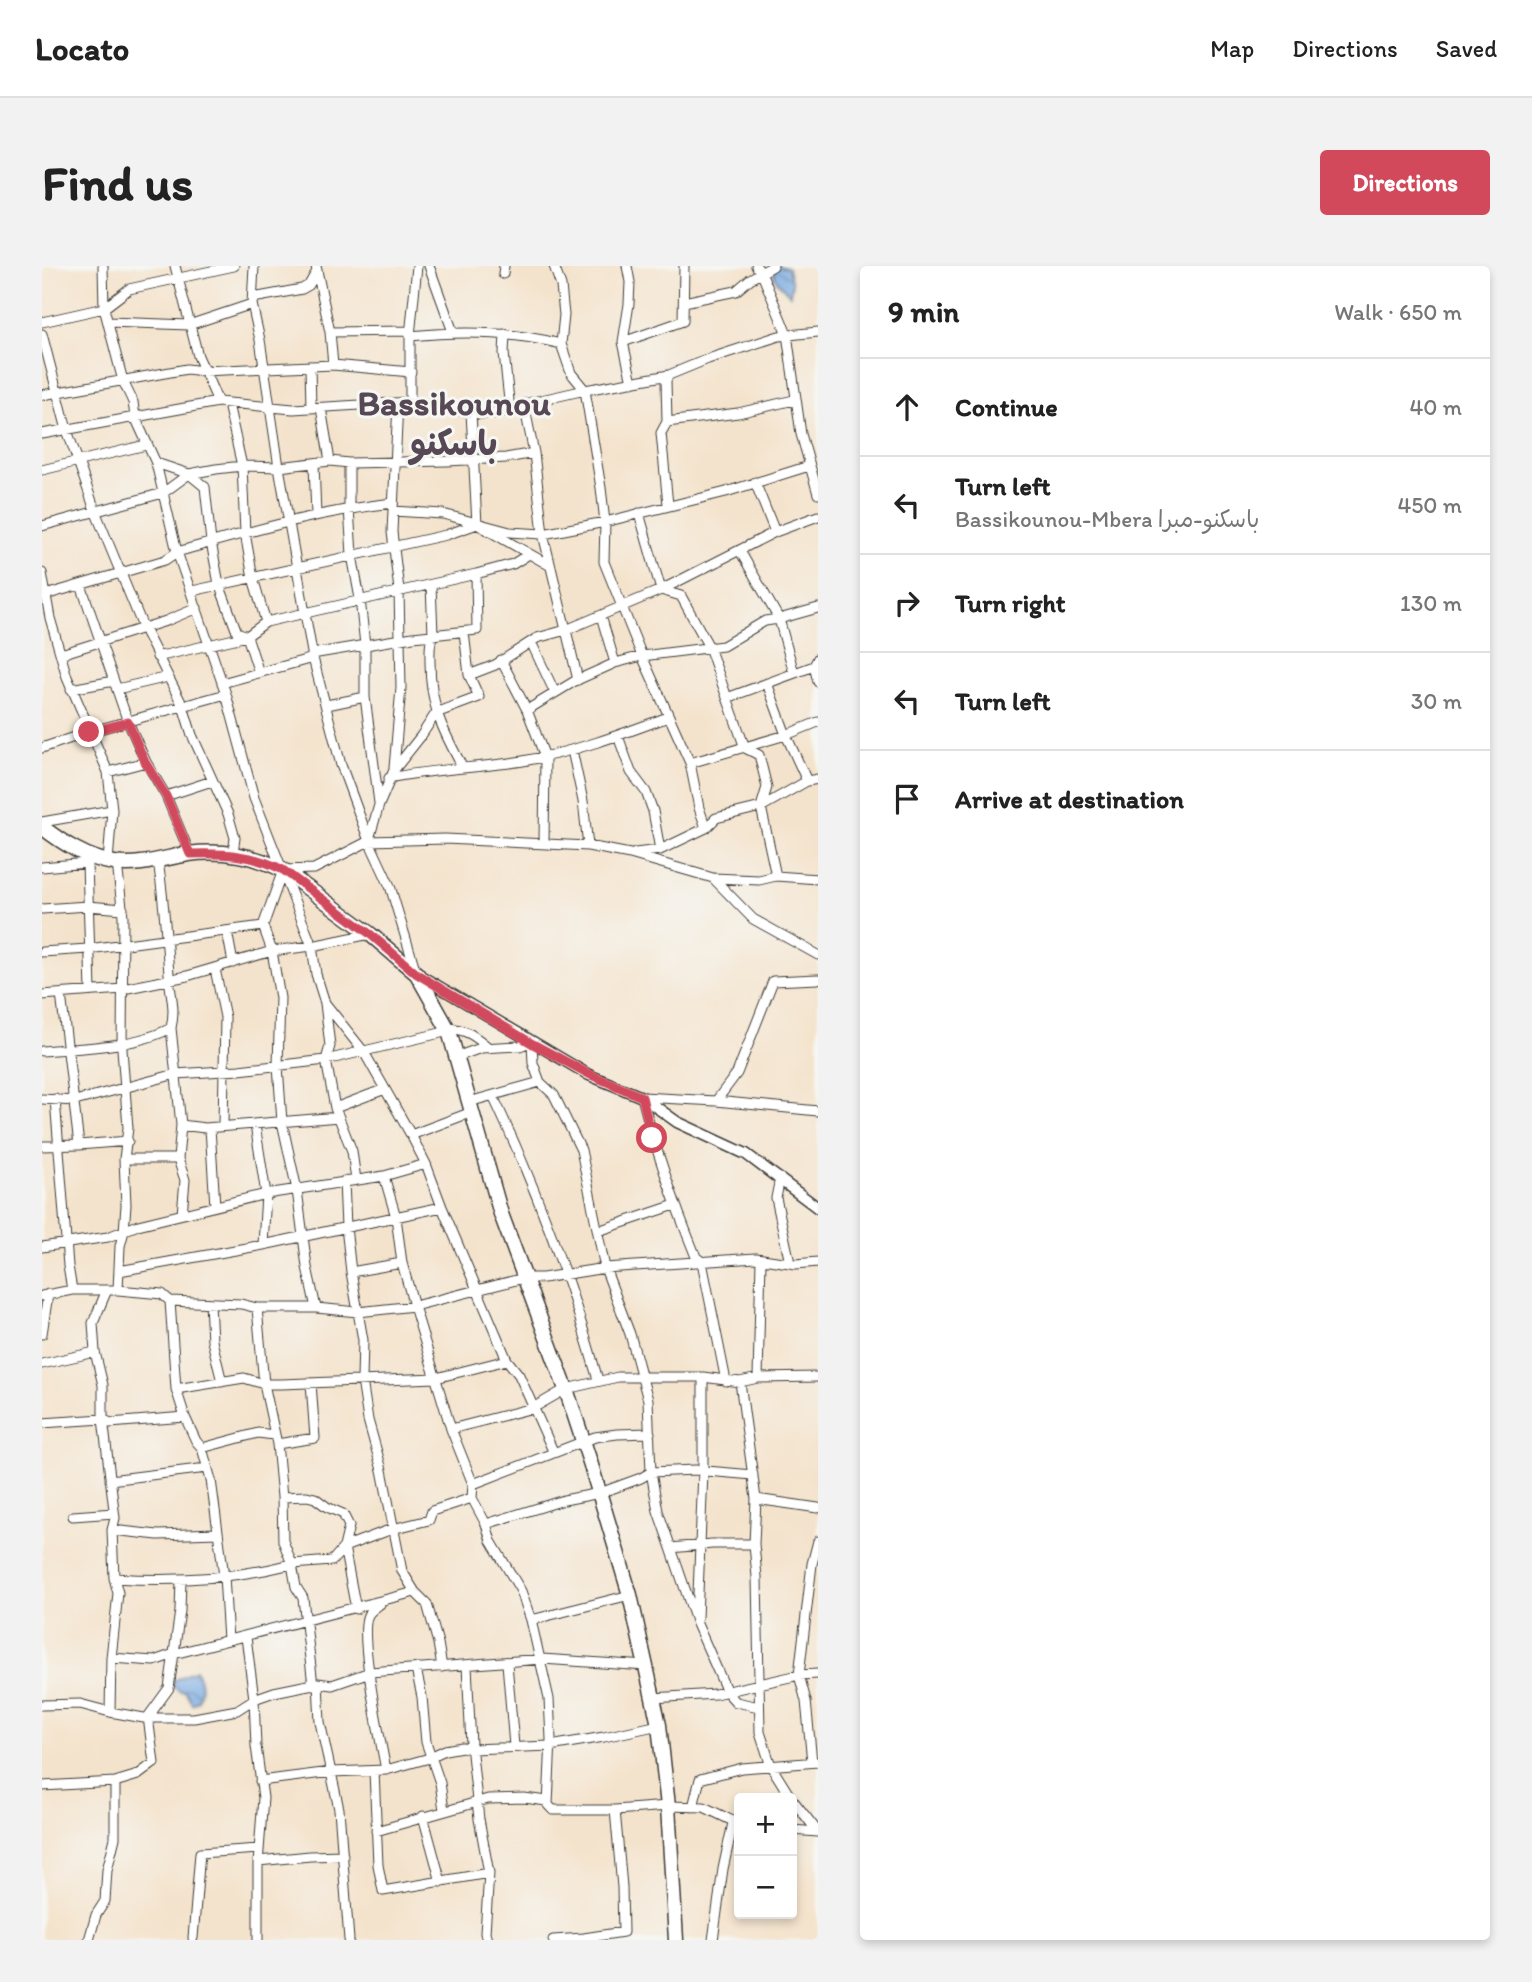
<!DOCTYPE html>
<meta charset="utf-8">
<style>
:root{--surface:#fff;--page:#f2f2f2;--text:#222;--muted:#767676;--line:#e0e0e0;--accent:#d1495b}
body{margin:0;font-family:Itim,"Playpen Sans Arabic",sans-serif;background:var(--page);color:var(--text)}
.controls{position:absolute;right:21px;bottom:21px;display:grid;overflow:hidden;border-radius:7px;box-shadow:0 4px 10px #0003}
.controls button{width:63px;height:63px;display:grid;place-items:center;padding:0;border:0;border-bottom:2px solid var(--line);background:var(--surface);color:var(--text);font:35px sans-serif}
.stop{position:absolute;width:21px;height:21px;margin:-16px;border:5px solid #d1495b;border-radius:50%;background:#fff}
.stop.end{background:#d1495b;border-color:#fff;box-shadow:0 2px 7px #0008}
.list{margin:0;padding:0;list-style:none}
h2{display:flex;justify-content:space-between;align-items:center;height:91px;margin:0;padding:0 28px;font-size:30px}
h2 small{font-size:23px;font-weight:400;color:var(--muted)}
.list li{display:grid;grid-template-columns:46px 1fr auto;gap:21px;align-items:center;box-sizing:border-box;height:98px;padding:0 28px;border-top:2px solid var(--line)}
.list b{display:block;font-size:26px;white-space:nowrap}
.list p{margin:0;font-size:23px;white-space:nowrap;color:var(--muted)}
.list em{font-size:23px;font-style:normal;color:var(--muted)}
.icon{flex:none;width:38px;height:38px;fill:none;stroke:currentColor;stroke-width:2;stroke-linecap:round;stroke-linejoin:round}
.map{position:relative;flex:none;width:776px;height:1674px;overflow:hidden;border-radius:7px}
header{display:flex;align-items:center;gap:42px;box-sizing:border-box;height:98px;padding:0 35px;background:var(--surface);border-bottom:2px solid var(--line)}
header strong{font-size:33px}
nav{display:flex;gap:38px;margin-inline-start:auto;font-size:24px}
.intro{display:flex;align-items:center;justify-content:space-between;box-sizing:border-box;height:168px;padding:0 42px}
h1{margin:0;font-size:49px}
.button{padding:18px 32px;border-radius:7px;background:var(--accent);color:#fff;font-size:24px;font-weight:700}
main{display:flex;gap:42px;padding:0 42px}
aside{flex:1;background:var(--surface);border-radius:7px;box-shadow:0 4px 10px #0003}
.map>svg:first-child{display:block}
</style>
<header>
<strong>Locato</strong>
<nav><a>Map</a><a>Directions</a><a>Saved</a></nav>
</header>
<div class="intro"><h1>Find us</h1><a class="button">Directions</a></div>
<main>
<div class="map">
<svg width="776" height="1674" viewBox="0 0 776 1674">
<defs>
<pattern id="water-waves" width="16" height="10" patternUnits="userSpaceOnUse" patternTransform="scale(1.75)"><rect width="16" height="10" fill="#76a7e1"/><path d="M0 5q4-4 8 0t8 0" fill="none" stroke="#6087b6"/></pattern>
</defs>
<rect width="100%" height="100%" fill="#f6f6f2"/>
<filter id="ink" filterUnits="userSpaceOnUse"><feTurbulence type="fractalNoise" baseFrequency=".0143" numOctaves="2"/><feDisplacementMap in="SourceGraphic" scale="14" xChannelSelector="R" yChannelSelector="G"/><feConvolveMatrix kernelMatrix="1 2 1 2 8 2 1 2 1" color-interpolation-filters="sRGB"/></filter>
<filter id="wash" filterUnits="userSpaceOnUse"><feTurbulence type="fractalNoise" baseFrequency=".00686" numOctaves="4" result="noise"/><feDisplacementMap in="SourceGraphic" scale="28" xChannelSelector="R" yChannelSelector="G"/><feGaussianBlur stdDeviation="1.57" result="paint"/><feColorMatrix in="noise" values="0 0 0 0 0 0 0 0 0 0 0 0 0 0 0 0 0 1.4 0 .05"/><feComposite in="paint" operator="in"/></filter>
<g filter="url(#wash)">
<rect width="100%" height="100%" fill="#f4e3cc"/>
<!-- water -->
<path fill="url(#water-waves)" stroke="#49627e" stroke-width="2" d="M734,0L746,2L750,18L748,29L736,17L731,7Z
M153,1404C160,1413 160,1424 156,1435L150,1438L143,1425H138L130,1420L131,1415Z"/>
</g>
<g filter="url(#ink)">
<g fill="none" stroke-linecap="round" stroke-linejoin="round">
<defs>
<path id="minor" d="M61,0L62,42L71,77L81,115L91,136L93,151L114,197L147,208L163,221L169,276L177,318L195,366L205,370L217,407
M133,0L156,90L176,136
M212,0L210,38L218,74L237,201L271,392L299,499L327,575L348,620L374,706
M274,0L288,66L368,65
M387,0L411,66
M512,0L519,20L522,49L519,78L529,107L543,124L559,222L563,256L562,296L600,390L648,497L657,542L664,562
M585,0L588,16L587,38L581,76L590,116
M714,0L720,8L745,68L759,168L776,228
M461,8L462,0
M211,32L260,23L267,19L275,5
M642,36L694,25L708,13L731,0
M0,56L62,42L87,23L192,0
M67,56L147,59L210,38
M288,66L291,99
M0,68L25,164L54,247L101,361L141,440L150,469L186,548L193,572L191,587
M463,68L462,87L468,144
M368,70C419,65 469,65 519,78
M581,76L641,55L642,0
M268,100L269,142
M0,129L145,103L161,105L291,99L369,106
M368,136V70L375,0
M186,138L200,200L203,267L211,312L224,356
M482,138L492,187L501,268L536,414
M279,142L288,195
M429,146L435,258
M625,156L696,147L752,134
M0,168L176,136L251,143L368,136L438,148L456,147L482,138L543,124L627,109L666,93L737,70L776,66
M272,197L274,249
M307,197V242L310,289L318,333L323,379V431L337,537
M0,204L104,179
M713,216L733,266
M626,239L619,167L625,156L624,114L627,109
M351,245L401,248L468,266L501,268L563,256L684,226L767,200
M597,247L619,324L639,330L667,381L703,482L717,489L725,521L719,541L734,610
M0,260L121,227L147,208L174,203L200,200L237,201L288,195L307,197L405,195L464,192L492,187
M698,285L737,353L776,342
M0,307L8,352L25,411L66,506L70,544L66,596
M39,319L86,456L104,496L124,530L148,588
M389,319L391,368C387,377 388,386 388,396C388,440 401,465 421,502
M150,325L404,269L435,258L507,299
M0,330L123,294L135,286C207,266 277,245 351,237
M559,350L573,397
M422,366L427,409
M489,376L513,427
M19,388L124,355L155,342
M270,388L371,371L435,364L434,308
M115,391L205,370L224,356L434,308L471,298L487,288
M459,394L485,444L503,491L502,578
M772,400L776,416
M180,417L271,392
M725,417L744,469L765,515
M29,423L72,415
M75,423L126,411
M685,432L772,400L776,392
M285,439L323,431
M485,444L533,415L573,397L600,390L681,380L723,355L737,353L752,407
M576,470L589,506L604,526L611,545L618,584
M0,482L47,466L184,428
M530,484L541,535L546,580
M648,497L744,469L776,456
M352,502L359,422L357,324L350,266L356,137
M66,506L104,496
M347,512C392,503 437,502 481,495C532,486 578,469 626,451
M124,530L170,515
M0,556L70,544
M327,573L337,539L352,504L379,470L394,447L437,431L427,409L453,399L495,372L524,364L619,324L733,266L776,250
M593,587L618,584L664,562L674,552L719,541L765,515L776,513
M116,595C122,633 124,670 127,708C128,730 134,740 129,762L139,859L136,893L143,914L140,948
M45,597L49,725
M75,597L81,650L80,783L86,862L82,893L84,939L82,965L78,980L76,1024
M0,601L45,597L48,593
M671,612L717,614L734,610L776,613
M0,643L46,640L81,643
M185,665L191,697
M0,686L46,683L221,660
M173,703L183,751L181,859
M19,728L37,879
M0,729L81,723L145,710L230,685L270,680L212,532L184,428L135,286L114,197
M283,737L322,786L369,869L384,898L400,941L465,1094L477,1109L511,1185
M406,762C424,763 433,770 447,782
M490,777L491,797L498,816L512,829L539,884L563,1002L588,1068L606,1134L609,1206L616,1245L629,1282L655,1358L685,1426L694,1436L717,1441
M0,785C39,782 94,781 129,762
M414,791L439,782L478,780L488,776
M451,830C494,921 529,1017 556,1114
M0,833L33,835L134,808L197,804L284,794L407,765
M13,833L26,1000L30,1024
M674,835L695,807L731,715L776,713
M427,836L498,816
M293,842L343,823
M139,859L163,862L297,851
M213,859L224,928L221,979
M168,862L173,940
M369,869L430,846
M0,880L37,879L86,875
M82,893H136
M342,910L354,951L360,997L372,1040L409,1163L431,1218L430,1232L444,1258L449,1275L479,1325L489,1354L507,1433L509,1473L506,1539L511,1544H573L626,1540L662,1541L697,1558
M738,912L734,932L748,997
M314,914L310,885L293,842L284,794L288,780L283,737L274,708L270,680L328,668
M302,915L304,961L309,1006L321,1074L320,1114L326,1154L340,1204L360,1305L373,1326L385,1338L396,1377L400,1401
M556,965L633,939
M0,981L66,971L96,959L224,928L342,910L384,898
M77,1005L221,979L400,941
M309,1006L360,997
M65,1024L51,1057L53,1086L61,1119V1153L73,1252L70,1264L72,1312L76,1327L69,1392L68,1446
M0,1030L30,1024H76L120,1028L128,1035L199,1038L215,1042H274L316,1046L372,1040L482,1012H501L563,1002L714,992L754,998L776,996
M128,1035L134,1123L143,1151L154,1175L160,1182L169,1214L182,1310L186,1374
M168,1037L170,1075L180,1116
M215,1042L222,1118L235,1178L240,1231L241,1275L250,1298L290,1295L302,1281L350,1263L387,1254L390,1245L430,1232
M274,1042L265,1001L255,924L240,856L236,800L238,732L230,685L221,660L241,604L272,603L327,575L403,573L546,580L588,588L671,612L711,653L776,689
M0,1068L6,1028
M0,1098L53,1086
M716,1112L719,993
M684,1115L660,996L654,991C633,939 614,886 600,831L674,835L776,845
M698,1116L714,1233L712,1278L715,1311L718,1466L729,1500L749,1532
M134,1123L202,1112L222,1118H240L394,1112L465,1094
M0,1157L61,1153L68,1157L143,1151
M409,1163L491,1142L524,1123L576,1111H661L698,1116L716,1112L776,1111
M235,1178L273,1172L269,1117
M160,1182L216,1167L232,1169
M68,1214L165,1202
M431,1218L553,1171L575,1168L608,1167
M240,1231L265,1230L273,1232L285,1241L301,1248L307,1260L302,1281L314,1343
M714,1233L776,1242
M31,1250L72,1247
M444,1258L522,1234L558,1227L599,1212L609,1206L653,1204L711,1209
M70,1264L116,1269L175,1267
M629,1282L670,1278H712
M72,1312C133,1316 191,1313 250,1298L254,1321L261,1332L271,1419
M338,1338C334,1341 328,1345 326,1349C316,1368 339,1477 344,1504
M655,1352L661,1206V1111
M489,1354L588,1329
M204,1371L212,1433L214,1480L221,1532L216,1598V1674
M69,1392L112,1395L132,1388L373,1326
M465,1397L472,1480
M425,1400L429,1479L437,1553L447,1607L443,1667L445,1674
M374,1403L380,1431L384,1476L398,1517L402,1544
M276,1417L278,1456L297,1543L307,1674
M611,1432L673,1428L757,1409L776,1408
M0,1439L38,1438L68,1446L102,1452H152L195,1444L212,1433L232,1426L276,1417L290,1419L328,1406L500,1393L605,1400
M770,1496L764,1435L757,1409L770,1298L776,1275
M332,1505L336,1599L341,1625L447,1607
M218,1515L289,1506L344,1504L384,1493L403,1484L420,1481L429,1483L508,1480L562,1471L617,1459
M0,1520L73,1516
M750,1533L776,1566
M651,1541L658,1513L700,1502L776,1496
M381,1550L399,1616
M750,1564L776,1566
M334,1565L446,1533L482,1532L505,1535
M216,1595L268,1590L301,1589
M151,1672L158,1587L217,1583
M47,1674L54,1649L63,1635L65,1604L73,1572V1516L96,1509L112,1497L106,1451L127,1422L138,1345L139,1314
M511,1674L542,1672L581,1666L580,1621L573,1544
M671,1674L681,1603L691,1557"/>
<path id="tertiary" d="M377,709L547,809L600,831L635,856L704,888L776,942"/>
<path id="primary" d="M0,561C21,577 45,593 72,597C97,601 122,592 146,588C179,584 212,589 241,604L328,668L375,708L407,765L459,948L524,1123L548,1196L588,1329L617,1459L626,1540L634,1674"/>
</defs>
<!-- minor casing -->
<use href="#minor" stroke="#3c3a36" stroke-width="11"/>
<!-- tertiary casing -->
<use href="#tertiary" stroke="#3c3a36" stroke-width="13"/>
<!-- primary casing -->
<use href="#primary" stroke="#3c3a36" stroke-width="17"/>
<!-- minor -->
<use href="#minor" stroke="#fff" stroke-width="9"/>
<!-- tertiary -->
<use href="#tertiary" stroke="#fff" stroke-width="10"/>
<!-- primary -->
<use href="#primary" stroke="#fff" stroke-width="14"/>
</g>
</g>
<g fill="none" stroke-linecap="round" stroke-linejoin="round" filter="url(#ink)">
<!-- route -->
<path stroke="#d1495b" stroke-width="9" d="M47,466L86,456L103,496L124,530L148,588C181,587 210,588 241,604L328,668L375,708L491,778L547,808L600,831L610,872"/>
</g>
<g text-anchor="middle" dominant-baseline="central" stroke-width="6" stroke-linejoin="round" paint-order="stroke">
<!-- town labels -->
<g font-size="35" font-weight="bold" fill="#564855" stroke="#f6f6f2">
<text x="412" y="137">Bassikounou<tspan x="412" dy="40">باسكنو</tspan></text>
</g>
</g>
</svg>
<div class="controls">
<button>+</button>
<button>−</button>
</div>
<div class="stop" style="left:610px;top:872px"></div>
<div class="stop end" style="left:47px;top:466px"></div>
</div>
<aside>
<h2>9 min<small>Walk · 650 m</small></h2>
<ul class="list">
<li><svg class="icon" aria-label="ahead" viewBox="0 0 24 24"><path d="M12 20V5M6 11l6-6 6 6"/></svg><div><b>Continue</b></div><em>40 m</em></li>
<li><svg class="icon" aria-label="left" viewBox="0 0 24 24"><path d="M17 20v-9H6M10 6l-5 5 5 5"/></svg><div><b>Turn left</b><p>Bassikounou-Mbera باسكنو-مبرا</p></div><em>450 m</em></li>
<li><svg class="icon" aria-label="right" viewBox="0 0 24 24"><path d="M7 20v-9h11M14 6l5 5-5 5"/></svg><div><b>Turn right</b></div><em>130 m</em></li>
<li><svg class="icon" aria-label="left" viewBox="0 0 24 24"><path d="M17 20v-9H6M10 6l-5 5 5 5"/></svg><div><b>Turn left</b></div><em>30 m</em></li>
<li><svg class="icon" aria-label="arrive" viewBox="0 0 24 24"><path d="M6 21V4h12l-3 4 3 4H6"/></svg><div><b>Arrive at destination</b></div></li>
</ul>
</aside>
</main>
